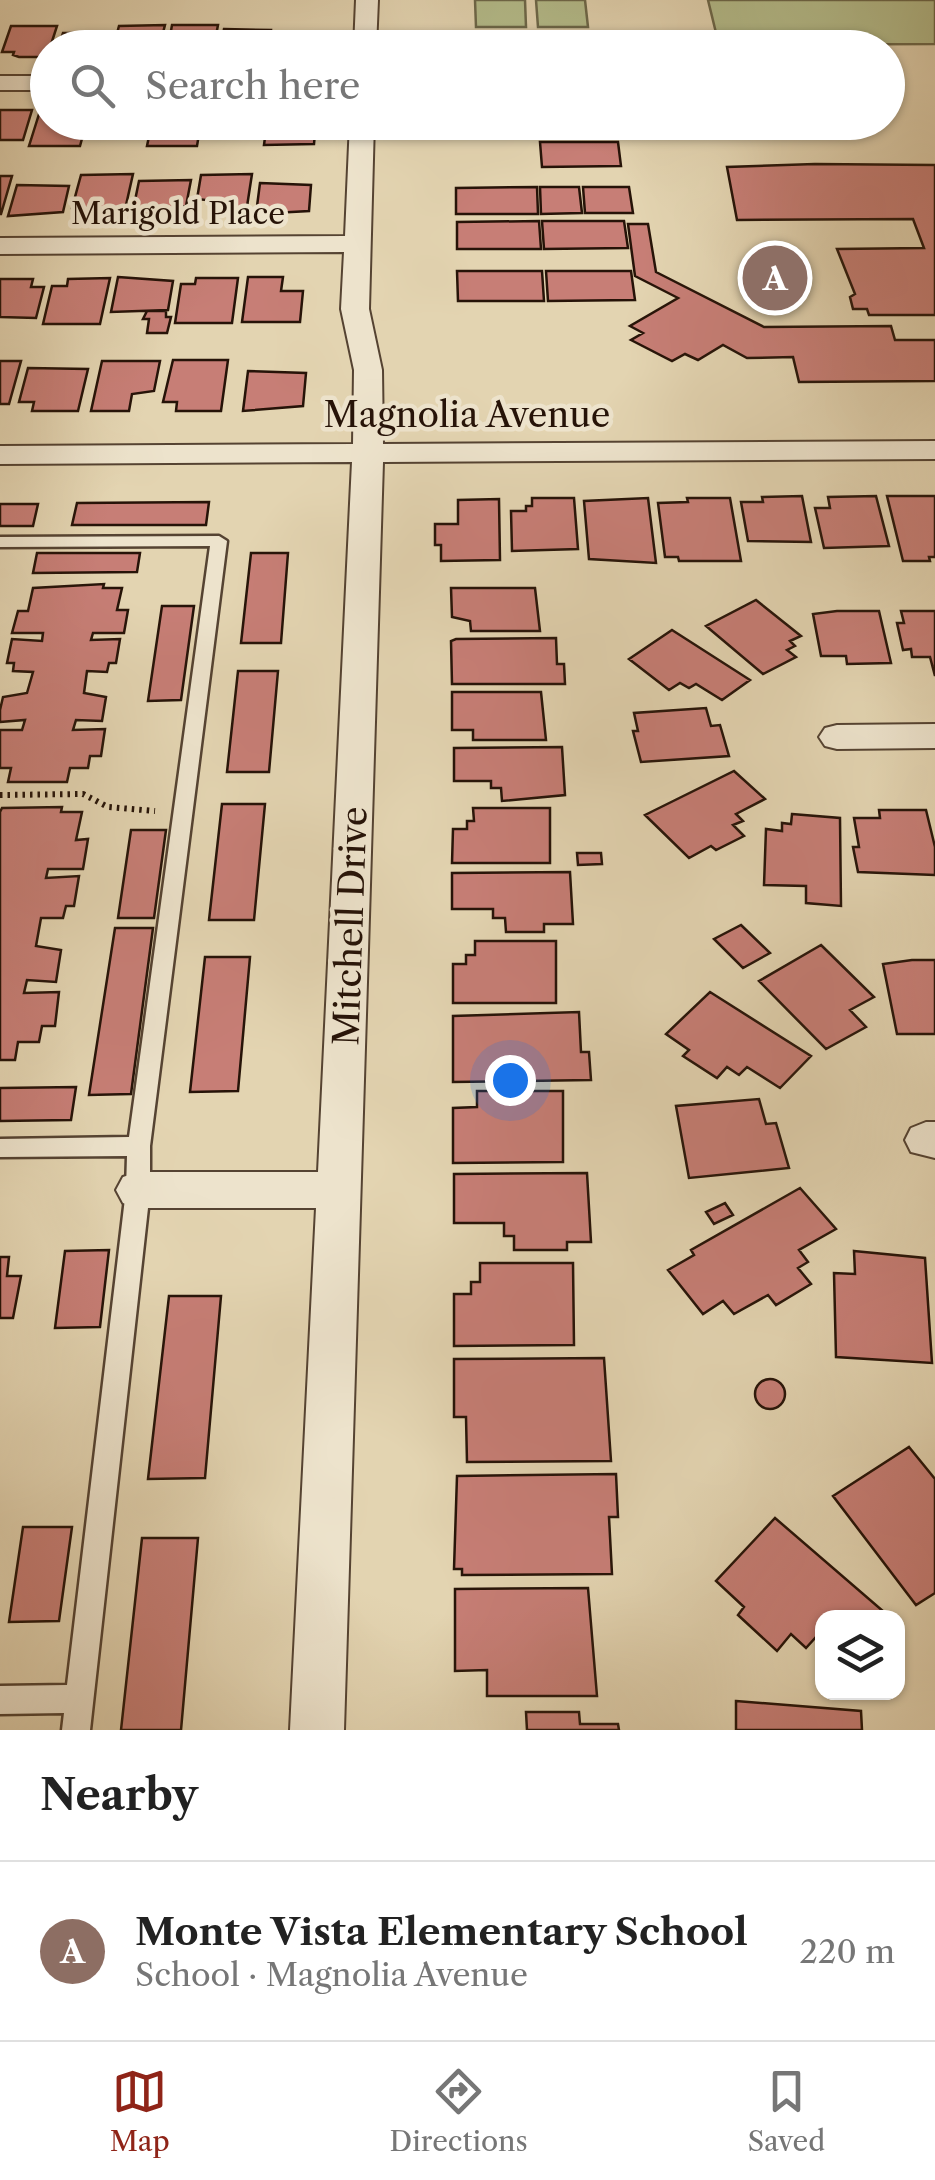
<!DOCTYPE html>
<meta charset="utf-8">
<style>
:root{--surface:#fff;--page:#f2f2f2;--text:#222;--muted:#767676;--line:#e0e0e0;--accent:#8f2418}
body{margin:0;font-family:"Libre Caslon Text",serif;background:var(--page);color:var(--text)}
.controls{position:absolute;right:30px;bottom:30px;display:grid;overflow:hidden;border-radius:20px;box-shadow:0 2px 8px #0004}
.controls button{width:90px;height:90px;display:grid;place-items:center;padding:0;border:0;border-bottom:2px solid var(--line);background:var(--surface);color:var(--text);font:50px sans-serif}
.you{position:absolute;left:510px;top:1080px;width:35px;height:35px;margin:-25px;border:8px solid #fff;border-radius:50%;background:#1a73e8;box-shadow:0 0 0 15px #1a73e833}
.badge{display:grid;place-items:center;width:65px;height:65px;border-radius:50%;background:var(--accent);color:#fff;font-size:32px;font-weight:700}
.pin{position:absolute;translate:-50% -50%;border:5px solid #fff;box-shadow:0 2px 10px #0006}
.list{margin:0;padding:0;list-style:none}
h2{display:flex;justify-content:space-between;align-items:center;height:130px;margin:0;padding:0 40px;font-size:42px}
h2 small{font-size:32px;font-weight:400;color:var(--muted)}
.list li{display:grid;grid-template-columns:65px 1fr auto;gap:30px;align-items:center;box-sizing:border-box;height:180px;padding:0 40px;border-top:2px solid var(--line)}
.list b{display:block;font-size:38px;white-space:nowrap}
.list p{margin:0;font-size:32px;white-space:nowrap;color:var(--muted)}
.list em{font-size:32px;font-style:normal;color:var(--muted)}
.icon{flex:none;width:55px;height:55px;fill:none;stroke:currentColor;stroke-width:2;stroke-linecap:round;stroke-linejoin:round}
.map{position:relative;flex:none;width:935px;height:1730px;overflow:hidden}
.search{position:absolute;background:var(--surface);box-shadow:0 2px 8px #0004;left:30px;right:30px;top:30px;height:110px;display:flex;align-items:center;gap:25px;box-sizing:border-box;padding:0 35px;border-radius:55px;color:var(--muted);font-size:38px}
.sheet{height:310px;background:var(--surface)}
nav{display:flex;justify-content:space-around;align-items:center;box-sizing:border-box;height:140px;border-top:2px solid var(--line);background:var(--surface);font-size:28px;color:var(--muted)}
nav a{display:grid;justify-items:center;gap:5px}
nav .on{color:var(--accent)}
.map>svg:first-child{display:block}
</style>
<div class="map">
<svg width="935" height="1730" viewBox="0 0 935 1730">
<rect width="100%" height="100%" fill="#e3d4b1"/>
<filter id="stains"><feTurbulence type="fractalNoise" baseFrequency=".002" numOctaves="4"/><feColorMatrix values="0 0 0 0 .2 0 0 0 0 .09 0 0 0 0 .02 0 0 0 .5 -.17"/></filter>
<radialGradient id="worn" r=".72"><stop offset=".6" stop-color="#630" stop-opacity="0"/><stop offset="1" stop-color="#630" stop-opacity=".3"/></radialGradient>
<!-- green -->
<path fill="#b4bc8b" stroke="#6d684a" stroke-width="2.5" d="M475,0H525L526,27H476Z
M536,0H585L588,27H538Z
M708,0H935V44L719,45Z"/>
<!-- building -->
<path fill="#c77e76" stroke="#261308" stroke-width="2.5" d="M165,25L159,48H113L119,26Z
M172,25H218L214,46L168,48Z
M11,26H57L47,57H19L13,55L14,52H2Z
M224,29L271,30L269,48H221Z
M278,32L324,33L323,48H276Z
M63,33H91L108,34L105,48H58Z
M0,110H32L23,140H0Z
M40,111H48V122L86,124L80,146H29Z
M94,122H143L140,136L91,135Z
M152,122H201L197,146H147Z
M210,122H259L257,136H227L207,135Z
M267,122H316L314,144L264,145Z
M540,142H618L621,166L542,167Z
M815,164L935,165V315H869L867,309H853L850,297L855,294L837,249L924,248L913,219L737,220L727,167Z
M133,174L124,214H84L86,208H72L81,175Z
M252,174L246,213H214L215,201L197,199L201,175Z
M0,176H12L1,214H0Z
M191,180L186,206L167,209L166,214L132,215L139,181Z
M260,183L311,185L309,211L256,214Z
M17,185L69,186L63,212L8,216Z
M537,187L538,214H456V188Z
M540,187H579L582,213L541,214Z
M583,187H629L633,213H585Z
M539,221L541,249H457V222Z
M542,221H624L628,248L544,249Z
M628,224H648L656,272L764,327L891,326L895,340H935V381L799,382L793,357L747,358L723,345L698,360L685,354L672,361L631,340L643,333L630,326L678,298L635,276Z
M457,271H542L544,301H458Z
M546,271H631L635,300L548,301Z
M118,277L173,281L168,310L111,312Z
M248,277H283L281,291H303L300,322H242Z
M110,278L100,324H43L52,286H67L68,279Z
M196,278H238L232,323H175L181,284H195Z
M0,279H33L31,287H44L36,318L0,317Z
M147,311H166V317H171L167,333H147L149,319H143Z
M173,360H228L221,411H176L177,402H163Z
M0,361H21L9,404H0Z
M102,361H160L154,391L132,394L129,411H91Z
M28,368L88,369L78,411H32L34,402H19Z
M248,371L306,373L303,406L243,411Z
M802,496L811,542L748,541L741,502H763L762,497Z
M876,496L889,546L824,548L815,508H830L828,497Z
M887,496H935V557H929L930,561H903Z
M532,498H574L578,549L512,551L511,511H526V506H532Z
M648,498L656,563L589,559L584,501Z
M687,498H730L741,561H679L678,557H665L658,503L688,502Z
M499,499L500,560L441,561V545H435V524H458V500Z
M209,502L206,525H72L77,503Z
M0,504H38L33,526H0Z
M37,553H140L137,572L33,573Z
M251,553H288L281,643H241Z
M104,584L103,588H122L117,610H128L124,633H93L91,640L120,639L116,663H109L107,672L87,671L84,693L106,697L102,721L76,720L73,730L105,729L101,756H90L88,768H70L67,782H8L11,768H0V730H22L25,720L0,722V710L3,697L27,693L33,672L13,671L14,663H7L12,639L42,641L43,633H12L18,611H28L33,588Z
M451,588H535L540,631H471L470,621L452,617Z
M756,600L801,636L790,641L795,646L787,650L796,657L763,674L706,626Z
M162,606H194L181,700L148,701Z
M837,611H879L891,663L847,664L846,656H821L813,614Z
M901,611H935V676L930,657H912L911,649L903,650L897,623H904Z
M672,630L750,680L722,700L696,684L689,688L680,683L669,690L629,659Z
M556,638L557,664H564L565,684H452L451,641L456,639Z
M238,671H278L269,772H227Z
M452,692H541L546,740H473V730H452Z
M706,708L711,726L720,725L729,756L641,762L633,731H638L634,713Z
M562,747L565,795L502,801L501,788H491V781H454V748Z
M734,771L765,799L736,814L743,821L733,825L744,836L716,850L711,846L689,858L645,815Z
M222,804H265L254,920H209Z
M62,807L61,812H82L76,840L88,839L83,869H48L46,878L79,876L74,906H66L63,918H41L36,946L61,950L56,982L27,980L24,993L59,992L55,1026H42L39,1042H18L15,1060H0V812L2,808Z
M473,808H550V863H452L453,829H467V821H474Z
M879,810H926L935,847V875L858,872L853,847H859L854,818H880Z
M792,814L840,818L841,906L806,903V886L764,885L766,829L782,831V823L791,824Z
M131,830H166L154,918H118Z
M577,853H601L602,864L578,865Z
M570,872L573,924H544V932H506L505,918H493V909H452V873Z
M741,925L770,953L743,968L714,939Z
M115,928H153L131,1094L89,1095Z
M475,941H556V1003H453V964H466V955H475Z
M821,945L874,997L850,1010L866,1027L826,1049L759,981Z
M205,957H250L238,1091L190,1092Z
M912,960H935V1034H897L883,964Z
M710,992L811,1056L780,1088L747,1067L739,1075L727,1067L717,1078L683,1056L689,1050L666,1034Z
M579,1012L581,1052H589L591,1080L453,1082V1016Z
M76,1087L71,1120L0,1121V1088Z
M477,1091H563V1162L453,1163V1108L477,1107Z
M759,1099L766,1124L776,1123L789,1168L689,1178L676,1106Z
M587,1173L591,1242H567V1250H514V1236H504V1223H454V1174Z
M800,1188L836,1229L799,1250L808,1262L798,1268L811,1284L776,1305L768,1295L734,1314L723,1301L703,1314L668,1270L694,1255L691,1250Z
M725,1203L733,1215L714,1224L706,1212Z
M109,1250L100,1327L55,1328L65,1251Z
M854,1251L925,1258L932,1363L836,1357L834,1273L855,1274Z
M0,1257H9L7,1276H21L13,1318H0Z
M480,1263H573L574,1345L454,1346V1294H471V1282H480Z
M169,1296H221L205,1478L148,1479Z
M604,1358L611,1461L467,1462L466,1417H454V1359Z
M755 1394a15 15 0 1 1 30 0a15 15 0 1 1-30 0Z
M909,1447L935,1479V1593L916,1605L833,1496Z
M616,1474L618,1517H609L612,1574L462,1575V1569H454L457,1476Z
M775,1518L891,1618H822V1642L816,1637L806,1648L791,1634L777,1651L738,1615L744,1607L716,1581Z
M23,1527H72L59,1621L9,1622Z
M142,1538H198L181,1730H121Z
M588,1588L597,1696H487V1670L455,1671V1589Z
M736,1701L861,1711L862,1730H736Z
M526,1712H579L580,1724H618L619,1730H527Z"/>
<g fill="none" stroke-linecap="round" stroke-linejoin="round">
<defs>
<path id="lane" d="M219,536L227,541L150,1146V1190L90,1730H62L64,1713L0,1714V1686L67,1685L126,1190L127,1156L0,1157V1139L129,1137L210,546L0,547V537Z"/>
<path id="street" d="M356,0H378L376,48H354Z
M0,76H48V90H0Z
M350,122H374L369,309L382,370L383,444L935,441V459L383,462L344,1730H290L316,1208H138L123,1203L116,1190L123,1177L138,1172H318L352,462L0,464V446L353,444L354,370L341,309L344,252L0,254V238L345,236Z
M935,724V748L837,749L825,746L819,737L825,728L837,725Z
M926,1122H935V1158L911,1152L905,1140L911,1128Z"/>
</defs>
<!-- lane casing -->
<use href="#lane" stroke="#554332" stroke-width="5"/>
<!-- street casing -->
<use href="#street" stroke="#554332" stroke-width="4"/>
<!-- path -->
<path stroke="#261308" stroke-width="6" stroke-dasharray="2.5 5" stroke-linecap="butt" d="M0,795L83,794L108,807L155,811"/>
<!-- lane -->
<use href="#lane" fill="#ede3cc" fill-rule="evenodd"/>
<!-- street -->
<use href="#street" fill="#ede3cc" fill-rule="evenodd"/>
</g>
<g text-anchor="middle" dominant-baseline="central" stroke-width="9" stroke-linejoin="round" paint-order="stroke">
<!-- far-street labels -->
<g font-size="30" fill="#261308" stroke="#ede3cc">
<text x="178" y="213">Marigold Place</text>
</g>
<!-- street labels -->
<g font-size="35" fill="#261308" stroke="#ede3cc">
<text x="467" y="414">Magnolia Avenue</text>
<text transform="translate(350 926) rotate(-88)">Mitchell Drive</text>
</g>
</g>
<rect width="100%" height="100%" filter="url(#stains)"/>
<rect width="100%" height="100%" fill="url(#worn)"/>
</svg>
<div class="controls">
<button><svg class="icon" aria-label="layers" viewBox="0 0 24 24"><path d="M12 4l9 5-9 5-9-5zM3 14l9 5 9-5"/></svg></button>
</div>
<div class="you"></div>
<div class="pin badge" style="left:775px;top:278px;background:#8d6e63">A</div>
<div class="search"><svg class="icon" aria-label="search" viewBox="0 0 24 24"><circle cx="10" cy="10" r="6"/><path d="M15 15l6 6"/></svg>Search here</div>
</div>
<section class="sheet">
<h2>Nearby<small></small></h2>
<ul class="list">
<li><span class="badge" style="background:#8d6e63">A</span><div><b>Monte Vista Elementary School</b><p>School · Magnolia Avenue</p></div><em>220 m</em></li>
</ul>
</section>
<nav>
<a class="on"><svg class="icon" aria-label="map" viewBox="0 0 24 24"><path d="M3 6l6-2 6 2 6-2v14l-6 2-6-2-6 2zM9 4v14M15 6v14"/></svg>Map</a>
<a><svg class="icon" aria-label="directions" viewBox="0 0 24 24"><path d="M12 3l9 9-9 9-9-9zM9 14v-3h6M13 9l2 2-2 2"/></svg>Directions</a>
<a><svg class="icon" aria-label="saved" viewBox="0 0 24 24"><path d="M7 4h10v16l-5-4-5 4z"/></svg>Saved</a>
</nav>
